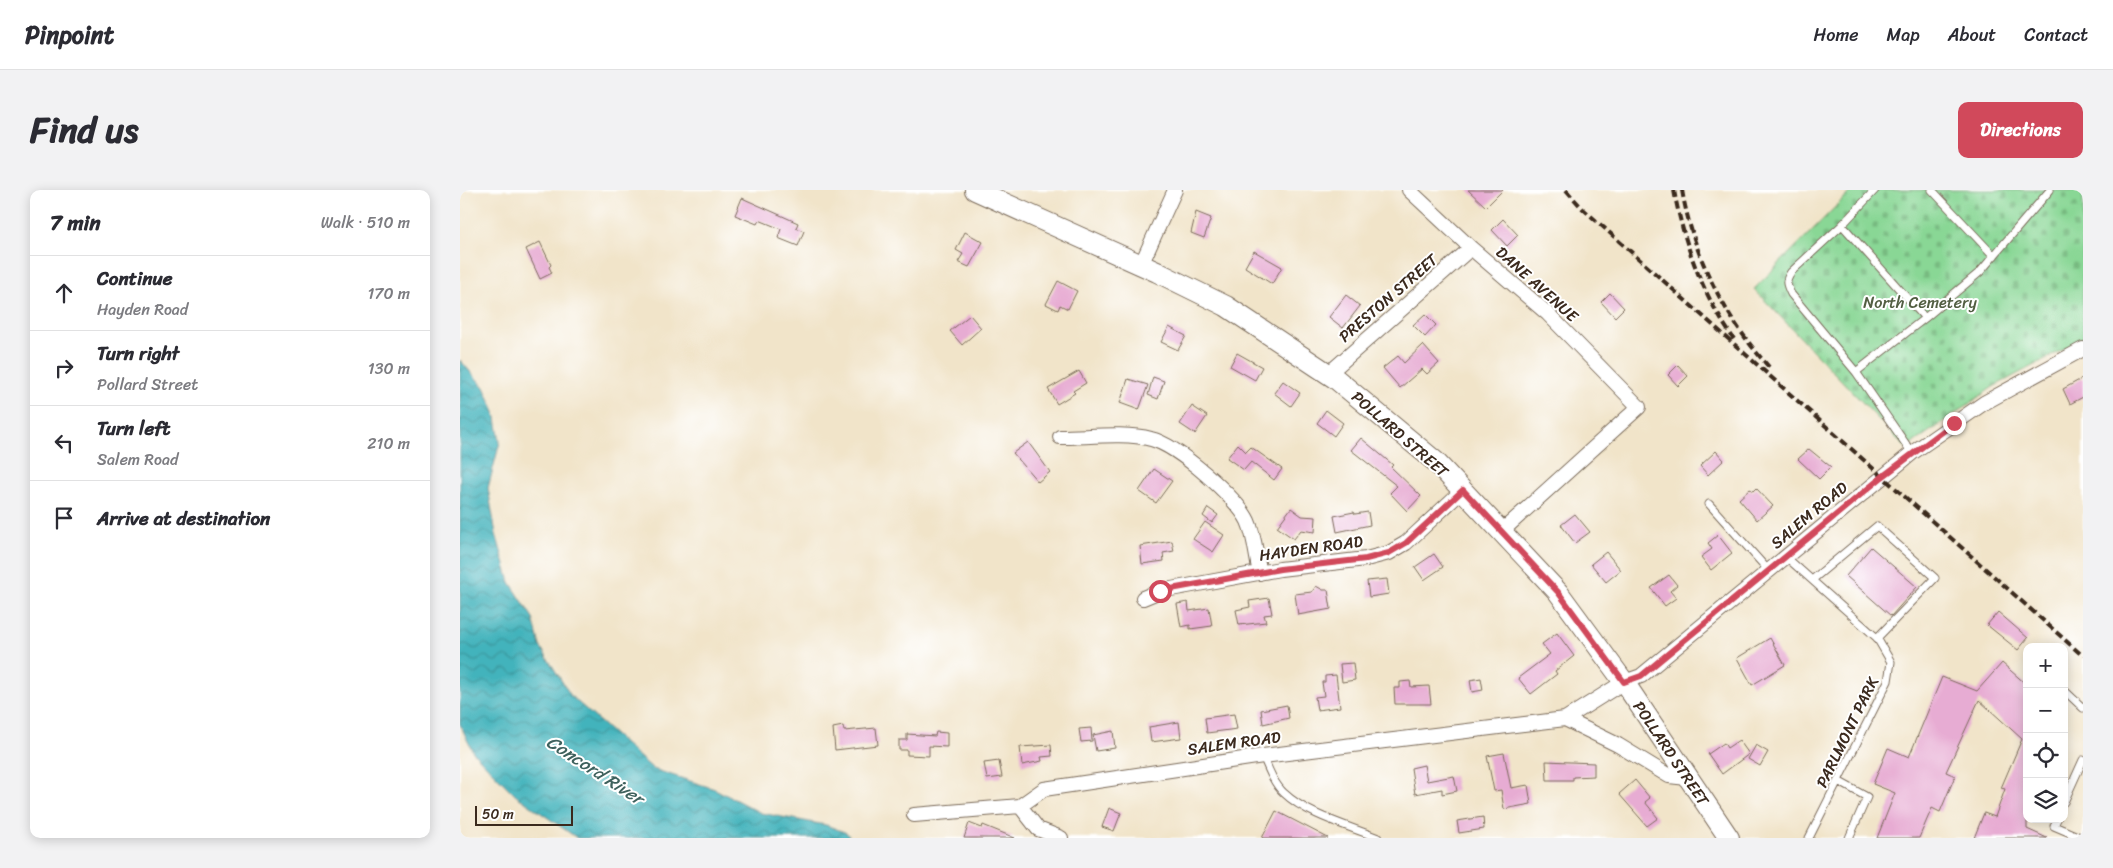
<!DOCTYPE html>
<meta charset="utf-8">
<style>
:root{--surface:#fff;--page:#f2f2f3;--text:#2b2b33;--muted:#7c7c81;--line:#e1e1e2;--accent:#d1495b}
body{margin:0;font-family:Sriracha,sans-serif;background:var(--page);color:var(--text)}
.controls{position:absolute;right:15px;bottom:15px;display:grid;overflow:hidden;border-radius:10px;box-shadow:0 2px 12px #0003}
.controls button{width:45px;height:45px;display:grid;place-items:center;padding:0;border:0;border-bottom:1px solid var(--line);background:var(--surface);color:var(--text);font:25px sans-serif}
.scale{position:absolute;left:15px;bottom:12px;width:98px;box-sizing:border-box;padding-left:5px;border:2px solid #3b2a1e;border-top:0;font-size:14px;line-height:18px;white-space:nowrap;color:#3b2a1e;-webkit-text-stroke:4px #fff;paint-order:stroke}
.stop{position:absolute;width:15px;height:15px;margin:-11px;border:4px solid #d1495b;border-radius:50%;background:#fff}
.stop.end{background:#d1495b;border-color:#fff;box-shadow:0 1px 5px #0008}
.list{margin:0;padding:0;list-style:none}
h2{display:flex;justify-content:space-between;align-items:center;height:65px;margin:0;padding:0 20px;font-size:21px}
h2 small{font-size:16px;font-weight:400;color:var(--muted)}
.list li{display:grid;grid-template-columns:32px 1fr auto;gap:15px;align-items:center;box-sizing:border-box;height:75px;padding:0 20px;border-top:1px solid var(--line)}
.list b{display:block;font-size:19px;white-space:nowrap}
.list p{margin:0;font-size:16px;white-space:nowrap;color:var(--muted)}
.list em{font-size:16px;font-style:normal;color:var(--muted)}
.icon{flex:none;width:28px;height:28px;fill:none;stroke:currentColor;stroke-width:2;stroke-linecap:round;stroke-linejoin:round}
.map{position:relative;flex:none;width:1623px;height:648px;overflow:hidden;border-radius:10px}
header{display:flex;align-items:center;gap:30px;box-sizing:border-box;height:70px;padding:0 25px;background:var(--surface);border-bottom:1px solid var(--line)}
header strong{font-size:24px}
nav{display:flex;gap:28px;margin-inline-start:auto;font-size:18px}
.intro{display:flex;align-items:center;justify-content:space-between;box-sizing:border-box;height:120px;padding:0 30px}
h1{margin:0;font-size:35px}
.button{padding:12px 22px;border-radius:10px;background:var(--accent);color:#fff;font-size:18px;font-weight:700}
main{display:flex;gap:30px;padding:0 30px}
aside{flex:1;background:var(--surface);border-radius:10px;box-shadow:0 2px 12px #0003}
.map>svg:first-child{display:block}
</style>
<header>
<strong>Pinpoint</strong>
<nav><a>Home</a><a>Map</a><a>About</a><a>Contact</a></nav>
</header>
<div class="intro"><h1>Find us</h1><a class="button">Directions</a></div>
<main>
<aside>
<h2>7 min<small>Walk · 510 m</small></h2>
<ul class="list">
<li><svg class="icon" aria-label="ahead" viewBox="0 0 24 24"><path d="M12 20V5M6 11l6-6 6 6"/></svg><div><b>Continue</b><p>Hayden Road</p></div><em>170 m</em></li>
<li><svg class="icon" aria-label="right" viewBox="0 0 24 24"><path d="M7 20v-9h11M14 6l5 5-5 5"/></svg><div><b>Turn right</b><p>Pollard Street</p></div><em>130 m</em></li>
<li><svg class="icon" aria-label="left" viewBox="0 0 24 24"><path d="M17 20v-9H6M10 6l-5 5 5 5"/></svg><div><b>Turn left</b><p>Salem Road</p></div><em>210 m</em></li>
<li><svg class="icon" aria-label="arrive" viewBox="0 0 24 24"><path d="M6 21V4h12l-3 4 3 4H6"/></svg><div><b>Arrive at destination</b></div></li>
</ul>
</aside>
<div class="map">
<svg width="1623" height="648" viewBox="0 0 1623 648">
<defs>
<pattern id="cemetery-stones" width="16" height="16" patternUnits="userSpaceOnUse" patternTransform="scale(1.25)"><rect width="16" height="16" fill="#89d795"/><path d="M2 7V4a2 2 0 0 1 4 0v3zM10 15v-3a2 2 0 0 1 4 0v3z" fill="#77b980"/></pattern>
<pattern id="water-waves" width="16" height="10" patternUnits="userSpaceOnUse" patternTransform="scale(1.25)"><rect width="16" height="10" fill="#43b3bc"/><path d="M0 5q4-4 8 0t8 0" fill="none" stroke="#399298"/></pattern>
</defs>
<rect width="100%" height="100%" fill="#fff"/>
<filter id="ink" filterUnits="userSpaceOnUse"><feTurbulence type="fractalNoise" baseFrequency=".02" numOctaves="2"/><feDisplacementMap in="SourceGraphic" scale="10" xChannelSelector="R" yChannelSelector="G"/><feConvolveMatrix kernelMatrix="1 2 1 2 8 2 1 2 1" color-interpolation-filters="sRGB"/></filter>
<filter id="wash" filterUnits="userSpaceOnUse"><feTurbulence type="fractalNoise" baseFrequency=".0096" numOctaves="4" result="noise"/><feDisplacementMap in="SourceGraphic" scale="20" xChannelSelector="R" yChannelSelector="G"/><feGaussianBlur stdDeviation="1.12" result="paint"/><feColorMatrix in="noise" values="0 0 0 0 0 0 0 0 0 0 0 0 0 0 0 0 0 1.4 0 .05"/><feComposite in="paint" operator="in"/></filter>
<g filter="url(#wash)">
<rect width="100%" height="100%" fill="#f1e4c9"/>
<!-- cemetery -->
<path fill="url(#cemetery-stones)" stroke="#62805a" d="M1392,0H1623V149L1533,197L1446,258L1294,99Z"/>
<!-- water -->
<path fill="url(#water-waves)" stroke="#3f6e6d" d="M0,170L24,197L35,222L40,252L28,298L36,344L50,392L73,428L80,456L111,506L193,579L255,599L301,623L366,635L387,643L390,648H117L55,605L13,562L0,534Z"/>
<g id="blocks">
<!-- building -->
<path fill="#e7acd3" d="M1008,0H1043L1026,17Z
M282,8L338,33L336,38L344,41L338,56L318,48L321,39L299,30L297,34L275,25Z
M736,22L751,28L744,48L731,43Z
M1043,29L1058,45L1047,56L1032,40Z
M505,42L523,52L509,77L498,72L503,64L496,60Z
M80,52L91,75L89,77L92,83L80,89L66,59Z
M794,61L822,77L812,94L785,77Z
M598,91L617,101L608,119L600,115L598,120L586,114Z
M1150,103L1164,118L1155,127L1141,112Z
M886,105L900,116L883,138L869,127Z
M965,124L976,135L965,147L953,135Z
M510,125L521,138L502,155L490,141Z
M709,137L726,146L718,160L701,152Z
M963,155L979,173L967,184L962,179L940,198L923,178L938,166L944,173Z
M777,163L802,177L795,190L770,176Z
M1218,175L1228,186L1218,196L1208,185Z
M619,181L626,193L613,201L615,203L597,214L588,199Z
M693,187L704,191L698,209L688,205Z
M1623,188V207L1610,214L1603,199Z
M668,189L688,195L679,220L660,213Z
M823,191L840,203L831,216L814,203Z
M732,216L747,226L735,244L720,234Z
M866,220L883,233L874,246L857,233Z
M901,248L933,275L931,277L961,306L947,321L930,303L937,296L891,260Z
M568,252L590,282L578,292L553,263Z
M778,254L786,262L791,257L822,279L814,290L791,272L784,280L767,268Z
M1349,259L1371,277L1359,289L1338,269Z
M1256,261L1264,270L1248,285L1240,276Z
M694,279L712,291L696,313L679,301Z
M1296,298L1313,316L1297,330L1279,309L1290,299L1293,301Z
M748,318L758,325L752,333L743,326Z
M831,318L842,326L856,327L855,342L841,340L834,349L817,337Z
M894,322L895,324L908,322L910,335L877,342L874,326Z
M1115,324L1130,342L1115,353L1101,335Z
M745,332L764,345L753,362L733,349Z
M1258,345L1272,363L1251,380L1241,367L1252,359L1248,353Z
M712,351L714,361L703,363L704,371L682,374L680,356Z
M1411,357L1457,397L1431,426L1386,386Z
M1146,362L1161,380L1146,392L1131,374Z
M974,364L983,377L964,390L955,377Z
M1209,385L1217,395L1210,401L1216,408L1205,416L1191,398Z
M927,389L929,404L909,407L907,391Z
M856,396L863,400H868L871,419L838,425L835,404L852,402Z
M809,408L812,424L804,425L806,432L779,435L776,420L790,417L789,411Z
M728,412L729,421L749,418L752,436L730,439V435L721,437L717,414Z
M1538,422L1568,448L1558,460L1527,435Z
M1097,443L1114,466L1095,481L1097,484L1071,504L1058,488L1090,464L1082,454Z
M1310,448L1325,475L1292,495L1277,468Z
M893,473L895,490L882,492L880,474Z
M1542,473L1567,495V639L1587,648H1514L1524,623L1535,627L1545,599L1541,598L1562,549L1519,510L1486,582L1495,586L1480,622L1472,618L1459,648H1417L1435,603L1413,594L1428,558L1449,567L1482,487L1517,501Z
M876,485L880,517L857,520L855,507L864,506L862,492H865V486Z
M1021,488L1023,500L1012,502L1010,490Z
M950,491L951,497L969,496L971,514H935L934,498H940V492Z
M827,515L829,528L803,534L801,520Z
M774,524L777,539L747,543L745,528Z
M719,532L721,548L691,552L689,537Z
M383,536L384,541L416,538L418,555L375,560L373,538Z
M631,538L632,551L621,552L619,539Z
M653,541L655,558L636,561L633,545Z
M476,542L487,543V557L469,556V566L447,565V560H439V550H447V544L475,546Z
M1279,550L1289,564L1262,584L1248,564L1264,553L1267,558Z
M591,555L592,566L581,567L582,571L562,575L560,557Z
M1296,555L1308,562L1300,576L1288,569Z
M1044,563L1051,598L1068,595L1071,614L1044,619L1041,600L1034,601L1027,566Z
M539,571L542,587L527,589L524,573Z
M1086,571L1134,573V586L1113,587V590H1087Z
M964,575L967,591L994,586L997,601L982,604V599L955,604L951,578Z
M1175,590L1190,608L1185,612L1198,628L1187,636L1159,604Z
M649,618L661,623L654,641L642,637Z
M816,621L868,648H802Z
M1023,627L1024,639L999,643L997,631Z
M509,633L522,638L523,635L555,648H504Z"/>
</g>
</g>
<g filter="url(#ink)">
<use href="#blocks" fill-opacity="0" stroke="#7b6b5a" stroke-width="1"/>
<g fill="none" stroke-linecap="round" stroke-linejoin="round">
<defs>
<path id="lane" d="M1415,0L1382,35L1465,128L1520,82L1590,0
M1472,0L1534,66
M1382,35L1331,82C1325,91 1326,94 1331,104L1396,182L1465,128
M1396,182L1452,263
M1249,314L1309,381
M1326,367L1417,448L1431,472L1428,491L1349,648
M1352,390L1417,336L1475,388L1417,448
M1604,500L1623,518
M803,566C808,578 814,594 824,603C847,625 889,636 918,648
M1378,591L1407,607L1389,648
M1604,612L1623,570
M1597,629L1594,636L1622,648"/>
<path id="street" d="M949,0L1011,58L1088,124L1179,217L1042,341
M681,75L715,0
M868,184L1011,58
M600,247C628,247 665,242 691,249C717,255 777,308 788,331C795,346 796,367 800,383
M683,408L700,401L820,379L906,369L929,363L946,353L1003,300
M1105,529L1158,555L1209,586L1227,588
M560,616L578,639L601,648
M454,625L560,616L584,599L803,566L1105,529L1164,492L1181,486L1452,263L1524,213L1623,159"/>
<path id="secondary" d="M515,0L697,82L766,116L876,189L976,272L1098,402L1164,492L1269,648"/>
</defs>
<!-- lane casing -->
<use href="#lane" stroke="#7b6b5a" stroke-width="9"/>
<!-- street casing -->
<use href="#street" stroke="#7b6b5a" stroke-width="16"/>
<!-- secondary casing -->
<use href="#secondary" stroke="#7b6b5a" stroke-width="22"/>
<!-- lane -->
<use href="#lane" stroke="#fff" stroke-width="7"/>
<!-- street -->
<use href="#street" stroke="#fff" stroke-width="14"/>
<!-- secondary -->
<use href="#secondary" stroke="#fff" stroke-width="20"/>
<!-- rail -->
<path stroke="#3b2a1e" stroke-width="4" stroke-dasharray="8 4" stroke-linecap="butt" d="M1106,0L1122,18L1623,466
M1214,0C1223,52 1243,106 1274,149
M1222,0C1233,66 1265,128 1309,177"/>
</g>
</g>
<g fill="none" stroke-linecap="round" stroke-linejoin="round" filter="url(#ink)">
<!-- route -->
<path stroke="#d1495b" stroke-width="6" d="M700,401L820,379L906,369L929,363L946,353L1003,300L1098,402L1164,492L1181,486L1422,287L1494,233"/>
</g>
<g text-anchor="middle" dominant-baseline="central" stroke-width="4" stroke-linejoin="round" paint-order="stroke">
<!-- street labels -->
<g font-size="16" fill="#3b2a1e" stroke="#fff">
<text transform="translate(1077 94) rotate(42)">DANE AVENUE</text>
<text transform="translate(928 108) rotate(-41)">PRESTON STREET</text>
<text transform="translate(940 244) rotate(41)">POLLARD STREET</text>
<text transform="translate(1349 325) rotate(-40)">SALEM ROAD</text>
<text transform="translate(851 358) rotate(-8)">HAYDEN ROAD</text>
<text transform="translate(1387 542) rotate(-64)">PARLMONT PARK</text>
<text transform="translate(774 553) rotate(-8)">SALEM ROAD</text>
<text transform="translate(1211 563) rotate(56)">POLLARD STREET</text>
</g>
<!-- park labels -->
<g font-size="16" fill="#525e42" stroke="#fff">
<text x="1460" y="112">North Cemetery</text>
</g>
<!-- water labels -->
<g font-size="18" font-style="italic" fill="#3e615d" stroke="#fff">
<text transform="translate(135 580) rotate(33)">Concord River</text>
</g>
</g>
</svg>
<div class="controls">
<button>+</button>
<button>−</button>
<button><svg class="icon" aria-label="locate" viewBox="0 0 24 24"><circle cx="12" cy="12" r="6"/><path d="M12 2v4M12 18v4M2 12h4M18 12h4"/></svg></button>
<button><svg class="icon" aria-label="layers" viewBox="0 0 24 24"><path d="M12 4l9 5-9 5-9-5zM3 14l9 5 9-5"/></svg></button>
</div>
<div class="scale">50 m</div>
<div class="stop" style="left:700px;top:401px"></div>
<div class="stop end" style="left:1494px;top:233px"></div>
</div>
</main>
